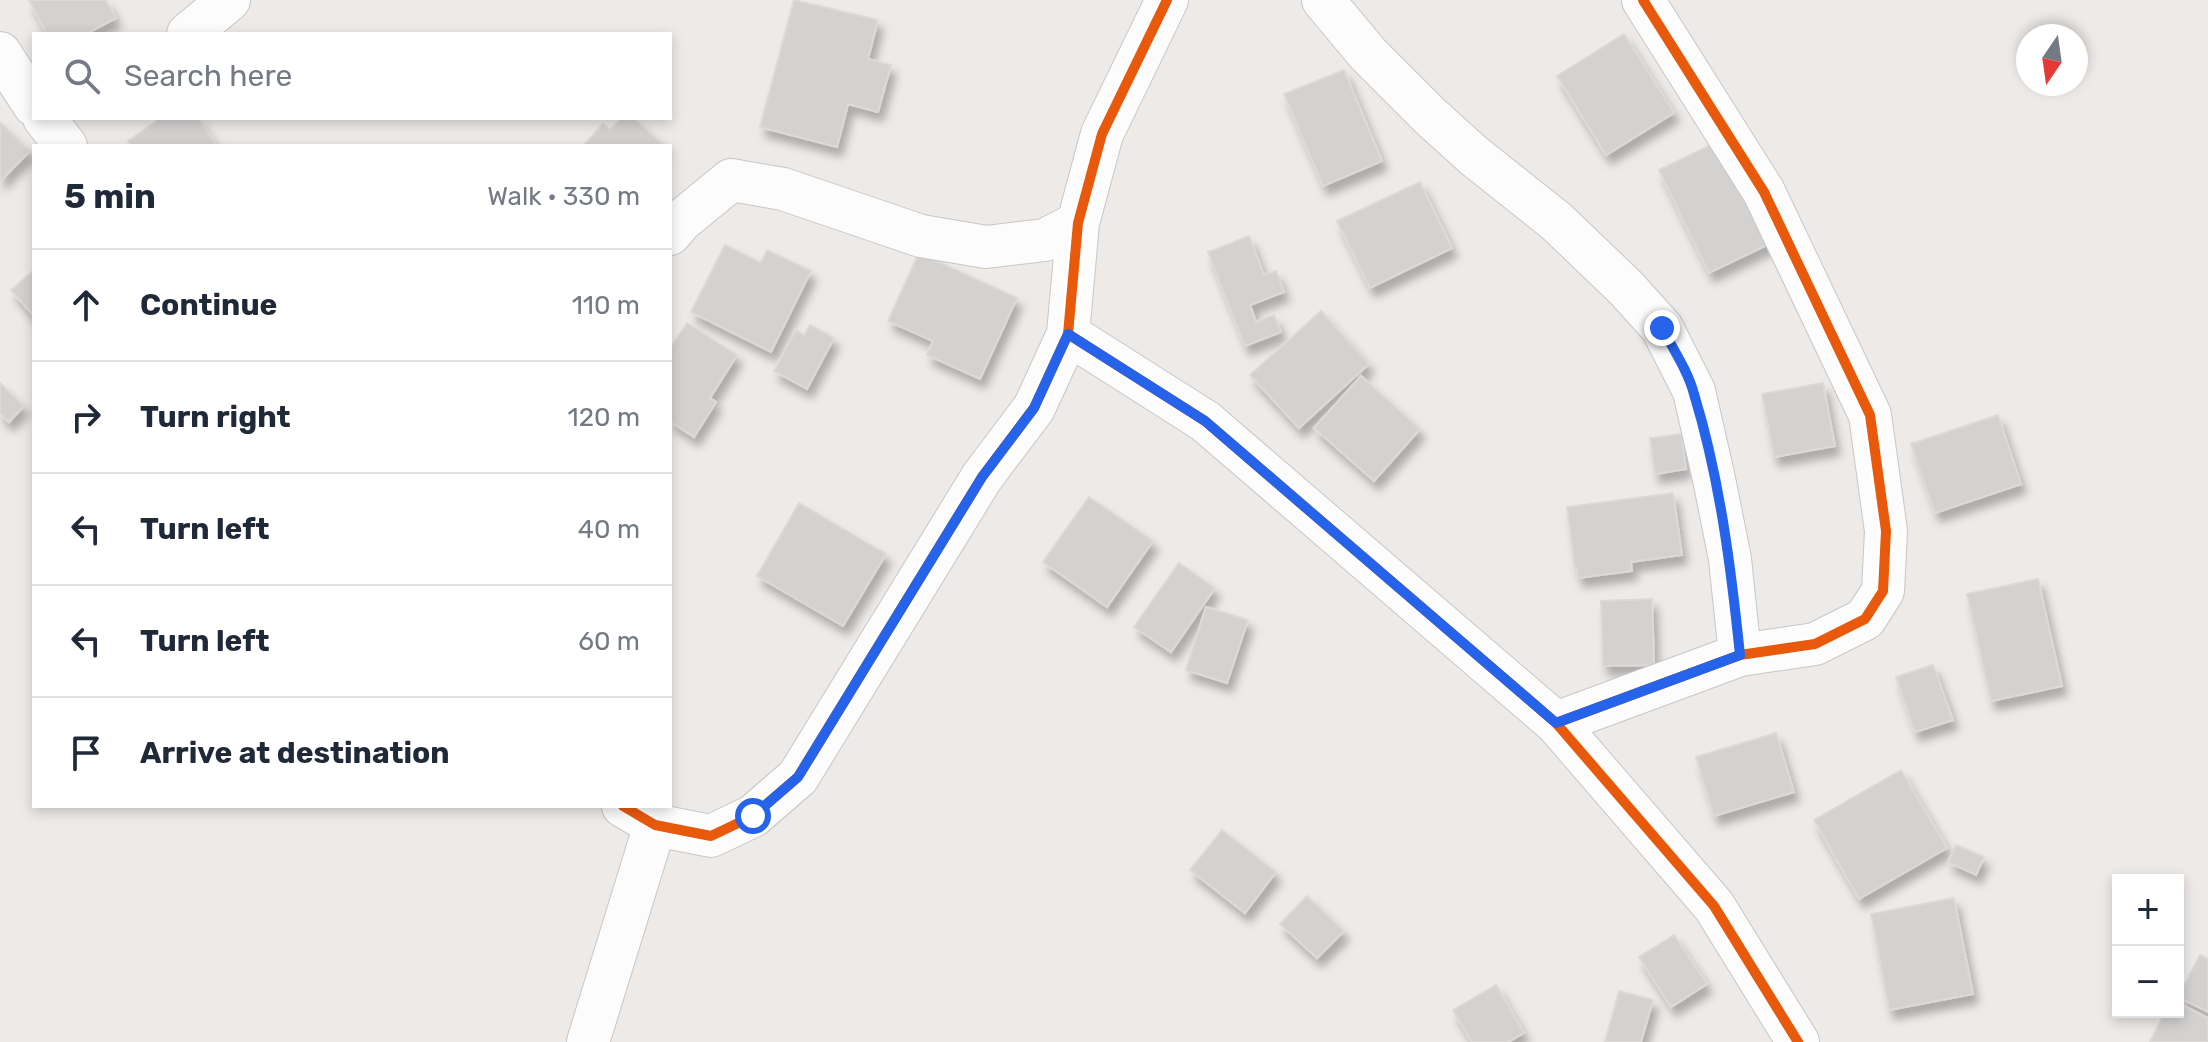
<!DOCTYPE html>
<meta charset="utf-8">
<style>
:root{--surface:#fff;--page:#f6f6f7;--text:#1f2937;--muted:#747a83;--line:#e0e1e3}
body{margin:0;font-family:Rubik,sans-serif;background:var(--page);color:var(--text)}
.controls{position:absolute;right:24px;bottom:24px;display:grid;overflow:hidden;border-radius:0px;box-shadow:0 4px 12px #0003}
.controls button{width:72px;height:72px;display:grid;place-items:center;padding:0;border:0;border-bottom:2px solid var(--line);background:var(--surface);color:var(--text);font:40px sans-serif}
.compass{position:absolute;left:2016px;top:24px;width:72px;height:72px;border-radius:50%;background:var(--surface);box-shadow:0 4px 12px #0003;rotate:193deg}
.stop{position:absolute;width:24px;height:24px;margin:-18px;border:6px solid #2563eb;border-radius:50%;background:#fff}
.stop.end{background:#2563eb;border-color:#fff;box-shadow:0 2px 8px #0008}
.list{margin:0;padding:0;list-style:none}
h2{display:flex;justify-content:space-between;align-items:center;height:104px;margin:0;padding:0 32px;font-size:34px}
h2 small{font-size:26px;font-weight:400;color:var(--muted)}
.list li{display:grid;grid-template-columns:52px 1fr auto;gap:24px;align-items:center;box-sizing:border-box;height:112px;padding:0 32px;border-top:2px solid var(--line)}
.list b{display:block;font-size:30px;white-space:nowrap}
.list em{font-size:26px;font-style:normal;color:var(--muted)}
.icon{flex:none;width:44px;height:44px;fill:none;stroke:currentColor;stroke-width:2;stroke-linecap:round;stroke-linejoin:round}
.map{position:relative;flex:none;width:2208px;height:1042px;overflow:hidden}
.search{position:absolute;background:var(--surface);box-shadow:0 4px 12px #0003;left:32px;top:32px;width:640px;height:88px;display:flex;align-items:center;gap:20px;box-sizing:border-box;padding:0 28px;border-radius:0px;color:var(--muted);font-size:30px}
.panel{position:absolute;background:var(--surface);box-shadow:0 4px 12px #0003;left:32px;top:144px;width:640px;height:664px;border-radius:0px}
.map>svg:first-child{display:block}
</style>
<div class="map">
<svg width="2208" height="1042" viewBox="0 0 2208 1042">
<defs>
<filter id="shadow"><feDropShadow dx="5" dy="9" stdDeviation="4" flood-color="#0004"/></filter>
</defs>
<rect width="100%" height="100%" fill="#edeae8"/>
<!-- building -->
<path fill="#d4d1d1" stroke="#dcd9d7" stroke-width="2" filter="url(#shadow)" d="M29,0H106L116,18L86,34H47Z
M794,0L878,20L868,59L891,65L878,112L848,104L837,147L760,127Z
M1624,34L1674,113L1606,155L1557,76Z
M1344,70L1382,161L1323,186L1284,94Z
M161,118H198L217,146H131L128,141Z
M621,118H633L665,146H583L603,124L610,130Z
M0,122L30,151L0,181Z
M1723,139L1773,242L1709,273L1659,170Z
M1420,182L1452,248L1370,288L1337,221Z
M1249,236L1264,275L1276,271L1284,292L1250,305L1256,322L1274,315L1281,332L1245,346L1208,252Z
M725,245L761,263L767,250L811,271L771,352L691,312Z
M919,253L1017,298L980,379L927,355L933,341L888,321Z
M34,270V316L11,290Z
M1321,311L1369,364L1299,428L1250,375Z
M687,323L737,355L710,398L716,402L694,437L670,421V349Z
M810,325L834,338L807,389L774,371L796,330L804,335Z
M1361,376L1420,429L1374,481L1314,428Z
M0,383L24,406L9,422L0,413Z
M1823,383L1835,446L1774,457L1762,394Z
M1998,415L2021,484L1935,513L1911,444Z
M1681,434L1686,469L1655,474L1650,438Z
M1673,493L1682,555L1631,562L1632,571L1578,578L1577,568L1575,569L1567,507Z
M1089,497L1153,541L1107,607L1043,562Z
M799,503L886,554L843,626L757,576Z
M1179,563L1215,588L1171,652L1134,627Z
M2038,579L2062,686L1991,701L1967,594Z
M1652,599L1654,665L1603,666L1601,601Z
M1206,607L1248,620L1227,683L1186,670Z
M1933,665L1953,720L1915,732L1896,677Z
M1776,733L1794,792L1714,816L1696,757Z
M1901,770L1947,848L1859,899L1814,820Z
M1222,830L1276,872L1245,913L1190,870Z
M1956,845L1984,857L1976,875L1948,862Z
M1307,896L1344,931L1317,958L1280,924Z
M1954,898L1973,994L1889,1010L1871,914Z
M1674,935L1707,984L1671,1007L1639,957Z
M2200,955L2208,959V1012L2178,997Z
M1496,985L1524,1033L1508,1042H1472L1453,1010Z
M1619,991L1653,1000L1641,1042H1605Z
M2178,1003L2208,1018V1042H2150L2165,1012H2178Z"/>
<g fill="none" stroke-linecap="round" stroke-linejoin="round">
<defs>
<path id="minor" d="M1323,0L1368,54L1430,116L1473,155L1556,221L1626,288L1662,328L1694,391L1714,479L1730,559L1740,655
M188,34L229,0
M0,53L34,105
M44,118L66,146
M670,234L681,221L731,180L783,189L921,236L986,247L1045,240L1078,223
M1068,334L1205,421L1556,723L1714,906L1798,1042
M1556,723L1740,655L1815,644L1865,619L1883,591L1886,531L1870,415L1764,192L1643,0
M623,806L655,825L711,836L753,816L798,777L982,477L1034,408L1068,334L1078,223L1102,134L1167,0
M588,1042L655,825"/>
</defs>
<!-- minor casing -->
<use href="#minor" stroke="#c6c7c6" stroke-width="44"/>
<!-- minor -->
<use href="#minor" stroke="#fcfcfc" stroke-width="42"/>
<defs>
<path id="cycleway" d="M1068,334L1205,421L1556,723L1714,906L1798,1042
M1556,723L1740,655L1815,644L1865,619L1883,591L1886,531L1870,415L1764,192L1643,0
M623,806L655,825L711,836L753,816L798,777L982,477L1034,408L1068,334L1078,223L1102,134L1167,0"/>
</defs>
<!-- cycleway casing -->
<use href="#cycleway" stroke="#fff" stroke-width="15"/>
<!-- cycleway -->
<use href="#cycleway" stroke="#e8590c" stroke-width="10"/>
</g>
<g fill="none" stroke-linecap="round" stroke-linejoin="round">
<!-- route -->
<path stroke="#2563eb" stroke-width="10" d="M753,816L798,777L982,477L1034,408L1068,334L1205,421L1556,723L1740,655C1731,568 1720,479 1694,394C1688,371 1673,349 1662,328"/>
</g>
</svg>
<div class="controls">
<button>+</button>
<button>−</button>
</div>
<svg class="compass" viewBox="-18 -18 36 36"><path d="M0-13l5 13h-10z" fill="#e53935"/><path d="M0 13l5-13h-10z" fill="#747a83"/></svg>
<div class="stop" style="left:753px;top:816px"></div>
<div class="stop end" style="left:1662px;top:328px"></div>
<div class="search"><svg class="icon" aria-label="search" viewBox="0 0 24 24"><circle cx="10" cy="10" r="6"/><path d="M15 15l6 6"/></svg>Search here</div>
<section class="panel">
<h2>5 min<small>Walk · 330 m</small></h2>
<ul class="list">
<li><svg class="icon" aria-label="ahead" viewBox="0 0 24 24"><path d="M12 20V5M6 11l6-6 6 6"/></svg><div><b>Continue</b></div><em>110 m</em></li>
<li><svg class="icon" aria-label="right" viewBox="0 0 24 24"><path d="M7 20v-9h11M14 6l5 5-5 5"/></svg><div><b>Turn right</b></div><em>120 m</em></li>
<li><svg class="icon" aria-label="left" viewBox="0 0 24 24"><path d="M17 20v-9H6M10 6l-5 5 5 5"/></svg><div><b>Turn left</b></div><em>40 m</em></li>
<li><svg class="icon" aria-label="left" viewBox="0 0 24 24"><path d="M17 20v-9H6M10 6l-5 5 5 5"/></svg><div><b>Turn left</b></div><em>60 m</em></li>
<li><svg class="icon" aria-label="arrive" viewBox="0 0 24 24"><path d="M6 21V4h12l-3 4 3 4H6"/></svg><div><b>Arrive at destination</b></div></li>
</ul>
</section>
</div>
